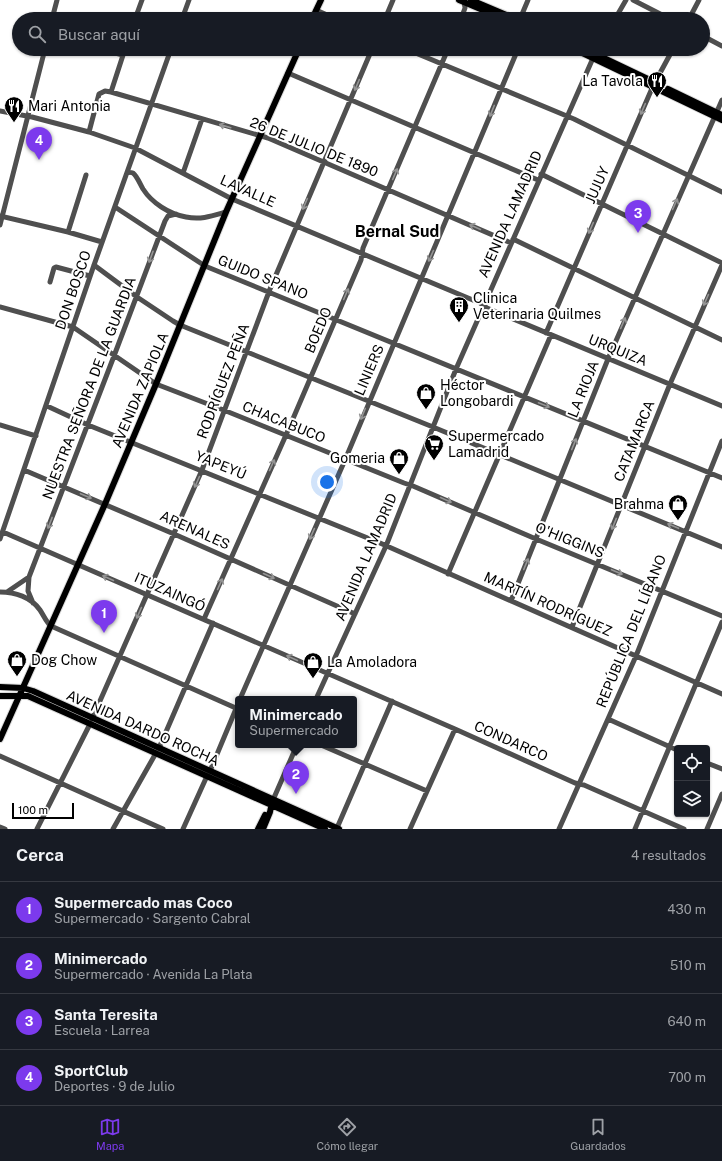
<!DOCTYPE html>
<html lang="es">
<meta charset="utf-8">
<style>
:root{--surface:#171b24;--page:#242831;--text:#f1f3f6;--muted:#9ea1a6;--line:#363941;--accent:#7c3aed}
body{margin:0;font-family:"Public Sans",sans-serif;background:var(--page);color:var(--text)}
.controls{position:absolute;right:12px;bottom:12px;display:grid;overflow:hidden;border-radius:4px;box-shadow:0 1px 3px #0004}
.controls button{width:36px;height:36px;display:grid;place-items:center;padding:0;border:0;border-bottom:1px solid var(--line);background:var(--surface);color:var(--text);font:20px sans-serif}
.scale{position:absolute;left:12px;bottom:10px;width:62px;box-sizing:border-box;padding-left:4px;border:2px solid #000;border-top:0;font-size:11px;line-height:14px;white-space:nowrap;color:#000;-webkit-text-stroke:3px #fff;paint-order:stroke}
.you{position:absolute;left:327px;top:482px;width:14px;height:14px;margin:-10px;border:3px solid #fff;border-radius:50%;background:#1a73e8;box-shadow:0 0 0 6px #1a73e833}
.badge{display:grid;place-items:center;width:26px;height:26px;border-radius:50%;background:var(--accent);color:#fff;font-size:13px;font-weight:700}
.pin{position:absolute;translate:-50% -33px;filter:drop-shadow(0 1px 2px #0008)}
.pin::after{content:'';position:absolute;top:21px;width:14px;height:12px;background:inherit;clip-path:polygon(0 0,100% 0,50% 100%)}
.popup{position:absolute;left:235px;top:696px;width:122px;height:52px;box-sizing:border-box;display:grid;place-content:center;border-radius:4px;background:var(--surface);filter:drop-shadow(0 1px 3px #0005);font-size:13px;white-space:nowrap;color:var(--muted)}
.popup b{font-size:15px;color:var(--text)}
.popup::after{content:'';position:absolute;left:50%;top:100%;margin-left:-8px;border:8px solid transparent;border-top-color:var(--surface)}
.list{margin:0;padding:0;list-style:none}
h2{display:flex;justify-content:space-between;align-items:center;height:52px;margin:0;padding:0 16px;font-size:17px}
h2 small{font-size:13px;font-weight:400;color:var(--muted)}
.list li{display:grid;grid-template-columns:26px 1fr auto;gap:12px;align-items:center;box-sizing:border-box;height:56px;padding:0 16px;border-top:1px solid var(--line)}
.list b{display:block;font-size:15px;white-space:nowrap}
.list p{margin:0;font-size:13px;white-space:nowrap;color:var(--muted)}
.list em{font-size:13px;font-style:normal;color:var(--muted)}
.icon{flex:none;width:22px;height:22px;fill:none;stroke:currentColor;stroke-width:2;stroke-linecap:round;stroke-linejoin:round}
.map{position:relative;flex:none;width:722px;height:829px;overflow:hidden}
.search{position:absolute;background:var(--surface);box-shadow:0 1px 3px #0004;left:12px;right:12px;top:12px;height:44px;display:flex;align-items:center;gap:10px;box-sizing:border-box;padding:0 14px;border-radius:22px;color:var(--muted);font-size:15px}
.sheet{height:276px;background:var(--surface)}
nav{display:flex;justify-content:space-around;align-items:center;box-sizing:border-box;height:56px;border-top:1px solid var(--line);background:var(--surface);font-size:11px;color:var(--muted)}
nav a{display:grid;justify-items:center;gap:2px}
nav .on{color:var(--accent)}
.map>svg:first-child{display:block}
</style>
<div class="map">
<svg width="722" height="829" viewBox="0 0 722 829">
<rect width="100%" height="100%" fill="#fff"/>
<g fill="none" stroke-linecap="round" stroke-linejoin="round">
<defs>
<path id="major" d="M459,0L504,19
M471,0L516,19
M312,19L321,0
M574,49L722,120
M585,49L650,80
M668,89L722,115
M0,687L23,688L33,691L339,829
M0,696H28L325,829
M0,739L105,504L156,384L226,212L299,49
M258,829L265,815
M263,829L270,812L272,802"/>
</defs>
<!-- major casing -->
<use href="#major" stroke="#dbdbdb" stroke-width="8"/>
<!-- minor -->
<path stroke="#4f4f4f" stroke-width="5" d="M633,0L670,19
M316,10L336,19
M52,19L57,0
M135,19L142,0
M182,19L189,0
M385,19L393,0
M461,19L465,8L464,1
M520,19L528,0
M615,19L626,0
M689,19L699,0
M703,36L722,46
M100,49L123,55
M406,49L574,119L722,192
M288,73L538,180
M111,92L125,49
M0,111L32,117L89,132L135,148L232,199L480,303L487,308L722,406
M89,132L99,94L105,91L111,92L268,138L511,243
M127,173C130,172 130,172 133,173C137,176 140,184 143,189C152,203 169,214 186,217C201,220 212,216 226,212
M183,173L202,119
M541,174L722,263
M115,207L205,266L722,478
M0,216L68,232L102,242
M0,225L45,49
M68,232L86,175
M513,239L722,340
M94,265L137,297L173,321L180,325L433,427L722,547
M50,282L54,268L56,267L90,276
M0,307L73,327L156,384L226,411L404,483L413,486L536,539L722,616
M546,333L653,86L673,49
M47,406L88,425L380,543L722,694
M0,425L36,436
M24,470L174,534L355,614
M3,532L455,729L575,783L584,785L684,829
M0,539L94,265L171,49
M448,574L551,335
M0,592C15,592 31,597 40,610C44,616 46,622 51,626L238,709
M7,592L29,577
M511,601L608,359L722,100
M33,603L28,591L29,577L114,356L165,221L168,216L176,214
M204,619L286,435L361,260L363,248L448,49
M572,627L670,384L722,265
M240,699L345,460L518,49
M316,699L386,546L456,369L597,49
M92,719L202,470L270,289L372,49
M608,719L677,750
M321,745L427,791
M159,748L213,623
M0,756L163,829
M707,763L722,769
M210,771L238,704
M273,800L297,745
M0,827L5,829
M337,828L392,701
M37,829L90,724
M113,829L156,753
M183,829L207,776
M410,829L455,729
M559,829L636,656L722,441
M635,829L722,622
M707,829L722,794"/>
<!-- major -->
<use href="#major" stroke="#000" stroke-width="6"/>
</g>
<!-- one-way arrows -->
<defs><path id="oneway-shaft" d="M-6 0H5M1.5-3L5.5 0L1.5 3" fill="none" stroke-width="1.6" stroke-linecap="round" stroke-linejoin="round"/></defs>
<g stroke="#959595">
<use href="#oneway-shaft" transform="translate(357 85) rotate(113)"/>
<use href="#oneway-shaft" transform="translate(643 109) rotate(113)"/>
<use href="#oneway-shaft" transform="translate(492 111) rotate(112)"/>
<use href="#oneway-shaft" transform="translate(225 126) rotate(-164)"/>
<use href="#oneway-shaft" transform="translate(395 174) rotate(-67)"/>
<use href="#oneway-shaft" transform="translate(305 204) rotate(113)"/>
<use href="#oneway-shaft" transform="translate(675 204) rotate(-66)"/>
<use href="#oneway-shaft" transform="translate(475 227) rotate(-156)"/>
<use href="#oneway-shaft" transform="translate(591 228) rotate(113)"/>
<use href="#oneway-shaft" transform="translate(431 256) rotate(114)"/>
<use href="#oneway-shaft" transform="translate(151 257) rotate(110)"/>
<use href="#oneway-shaft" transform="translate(346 294) rotate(-67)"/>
<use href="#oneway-shaft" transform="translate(706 300) rotate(114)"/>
<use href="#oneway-shaft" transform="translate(623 323) rotate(-67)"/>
<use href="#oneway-shaft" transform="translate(544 405) rotate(22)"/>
<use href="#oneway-shaft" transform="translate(363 414) rotate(112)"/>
<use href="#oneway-shaft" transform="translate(574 444) rotate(-68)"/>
<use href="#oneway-shaft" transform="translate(272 465) rotate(-66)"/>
<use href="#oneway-shaft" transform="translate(197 482) rotate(114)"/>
<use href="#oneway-shaft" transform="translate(86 496) rotate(23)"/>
<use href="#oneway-shaft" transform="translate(446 500) rotate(24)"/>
<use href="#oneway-shaft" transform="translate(50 523) rotate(111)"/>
<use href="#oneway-shaft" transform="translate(614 524) rotate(112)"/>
<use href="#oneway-shaft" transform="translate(673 526) rotate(-157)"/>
<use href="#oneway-shaft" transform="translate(312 534) rotate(114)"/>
<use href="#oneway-shaft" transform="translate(526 564) rotate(-68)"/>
<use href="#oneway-shaft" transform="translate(617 572) rotate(23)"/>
<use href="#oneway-shaft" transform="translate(269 576) rotate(24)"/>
<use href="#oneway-shaft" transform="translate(108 578) rotate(-156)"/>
<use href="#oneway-shaft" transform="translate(220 584) rotate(-66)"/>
<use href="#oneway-shaft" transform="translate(139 613) rotate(114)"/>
<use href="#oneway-shaft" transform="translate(292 658) rotate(-156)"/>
</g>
<!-- icons -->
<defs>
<symbol id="restaurant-pin" viewBox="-11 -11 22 30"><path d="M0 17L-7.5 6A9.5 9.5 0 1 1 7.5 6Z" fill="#000" stroke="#fff"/><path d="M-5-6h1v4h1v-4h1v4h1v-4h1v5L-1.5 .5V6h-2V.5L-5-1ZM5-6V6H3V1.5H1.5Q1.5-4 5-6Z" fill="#fff"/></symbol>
<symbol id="building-pin" viewBox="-11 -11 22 30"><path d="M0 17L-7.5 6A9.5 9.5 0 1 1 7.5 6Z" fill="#000" stroke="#fff"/><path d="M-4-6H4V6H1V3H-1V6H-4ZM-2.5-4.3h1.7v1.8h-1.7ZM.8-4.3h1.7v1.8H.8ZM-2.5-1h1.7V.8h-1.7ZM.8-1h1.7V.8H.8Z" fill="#fff"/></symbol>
<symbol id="shop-pin" viewBox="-11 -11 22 30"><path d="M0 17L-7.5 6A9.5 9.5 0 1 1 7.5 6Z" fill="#000" stroke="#fff"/><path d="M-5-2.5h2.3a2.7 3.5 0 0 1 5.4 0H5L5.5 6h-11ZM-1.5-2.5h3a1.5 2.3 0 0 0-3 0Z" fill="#fff"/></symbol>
<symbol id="supermarket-pin" viewBox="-11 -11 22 30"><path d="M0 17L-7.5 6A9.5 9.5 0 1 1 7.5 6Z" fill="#000" stroke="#fff"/><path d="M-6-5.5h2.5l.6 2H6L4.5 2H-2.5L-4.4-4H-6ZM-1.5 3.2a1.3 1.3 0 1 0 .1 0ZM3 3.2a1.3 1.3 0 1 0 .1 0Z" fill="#fff"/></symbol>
</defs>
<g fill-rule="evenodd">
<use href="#restaurant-pin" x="646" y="70" width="22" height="30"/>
<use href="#restaurant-pin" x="3" y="95" width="22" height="30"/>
<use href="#building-pin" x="448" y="295" width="22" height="30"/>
<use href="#shop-pin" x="415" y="382" width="22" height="30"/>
<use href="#supermarket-pin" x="423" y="433" width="22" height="30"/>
<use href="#shop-pin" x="388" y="447" width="22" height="30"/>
<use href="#shop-pin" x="667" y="493" width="22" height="30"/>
<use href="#shop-pin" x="6" y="649" width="22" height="30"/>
<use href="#shop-pin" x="302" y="651" width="22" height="30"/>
</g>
<g text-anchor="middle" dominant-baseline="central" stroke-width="4" stroke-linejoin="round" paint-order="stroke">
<!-- poi labels -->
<g font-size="14" fill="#000" stroke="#fff" text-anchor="start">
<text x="643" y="81" text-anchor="end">La Tavola</text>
<text x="28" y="106">Mari Antonia</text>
<text x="473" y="298">Clinica<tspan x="473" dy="16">Veterinaria Quilmes</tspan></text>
<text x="440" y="385">Héctor<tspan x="440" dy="16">Longobardi</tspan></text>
<text x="448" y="436">Supermercado<tspan x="448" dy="16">Lamadrid</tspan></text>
<text x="385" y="458" text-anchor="end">Gomeria</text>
<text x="664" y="504" text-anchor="end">Brahma</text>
<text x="31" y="660">Dog Chow</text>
<text x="327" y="662">La Amoladora</text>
</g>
<!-- street labels -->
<g font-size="14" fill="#000" stroke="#fff">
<text transform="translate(314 147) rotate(22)">26 DE JULIO DE 1890</text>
<text transform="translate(597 185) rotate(-66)">JUJUY</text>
<text transform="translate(248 191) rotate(24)">LAVALLE</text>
<text transform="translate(510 214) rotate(-66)">AVENIDA LAMADRID</text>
<text transform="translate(263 277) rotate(22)">GUIDO SPANO</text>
<text transform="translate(73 290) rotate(-71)">DON BOSCO</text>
<text transform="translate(318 330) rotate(-67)">BOEDO</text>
<text transform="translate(618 350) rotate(22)">URQUIZA</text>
<text transform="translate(369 370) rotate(-67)">LINIERS</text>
<text transform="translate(223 381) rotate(-69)">RODRÍGUEZ PEÑA</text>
<text transform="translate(89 388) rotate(-69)">NUESTRA SEÑORA DE LA GUARDIA</text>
<text transform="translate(583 389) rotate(-68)">LA RIOJA</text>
<text transform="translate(140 390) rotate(-67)">AVENIDA ZAPIOLA</text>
<text transform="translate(284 422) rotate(22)">CHACABUCO</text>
<text transform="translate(634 441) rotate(-68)">CATAMARCA</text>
<text transform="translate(221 465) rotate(22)">YAPEYÚ</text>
<text transform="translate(195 530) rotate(24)">ARENALES</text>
<text transform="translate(570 540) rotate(22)">O'HIGGINS</text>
<text transform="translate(366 557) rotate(-67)">AVENIDA LAMADRID</text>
<text transform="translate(170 592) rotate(24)">ITUZAINGÓ</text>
<text transform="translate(548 604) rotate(24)">MARTÍN RODRÍGUEZ</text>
<text transform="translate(631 631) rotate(-68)">REPÚBLICA DEL LÍBANO</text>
<text transform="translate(143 728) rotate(24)">AVENIDA DARDO ROCHA</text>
<text transform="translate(511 741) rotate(24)">CONDARCO</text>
</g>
<!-- quarter labels -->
<g font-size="16" font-weight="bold" fill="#000" stroke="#fff">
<text x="397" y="231">Bernal Sud</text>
</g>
</g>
</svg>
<div class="controls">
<button><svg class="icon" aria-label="locate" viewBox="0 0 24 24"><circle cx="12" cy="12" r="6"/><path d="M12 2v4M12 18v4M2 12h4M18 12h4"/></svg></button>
<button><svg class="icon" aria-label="layers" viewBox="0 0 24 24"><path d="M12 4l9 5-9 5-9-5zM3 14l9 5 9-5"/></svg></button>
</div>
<div class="scale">100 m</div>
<div class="you"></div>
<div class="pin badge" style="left:104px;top:633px">1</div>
<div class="pin badge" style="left:296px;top:794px">2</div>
<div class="popup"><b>Minimercado</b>Supermercado</div>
<div class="pin badge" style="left:638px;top:233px">3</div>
<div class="pin badge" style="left:39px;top:160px">4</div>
<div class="search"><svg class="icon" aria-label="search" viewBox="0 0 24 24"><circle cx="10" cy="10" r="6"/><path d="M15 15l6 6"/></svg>Buscar aquí</div>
</div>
<section class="sheet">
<h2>Cerca<small>4 resultados</small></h2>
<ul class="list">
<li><span class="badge">1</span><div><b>Supermercado mas Coco</b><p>Supermercado · Sargento Cabral</p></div><em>430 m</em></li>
<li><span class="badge">2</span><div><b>Minimercado</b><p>Supermercado · Avenida La Plata</p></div><em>510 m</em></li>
<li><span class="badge">3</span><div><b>Santa Teresita</b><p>Escuela · Larrea</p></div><em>640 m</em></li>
<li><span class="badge">4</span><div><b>SportClub</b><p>Deportes · 9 de Julio</p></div><em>700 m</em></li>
</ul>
</section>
<nav>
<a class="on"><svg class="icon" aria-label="map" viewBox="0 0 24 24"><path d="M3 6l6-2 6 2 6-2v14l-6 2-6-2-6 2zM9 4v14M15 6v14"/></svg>Mapa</a>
<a><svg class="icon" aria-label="directions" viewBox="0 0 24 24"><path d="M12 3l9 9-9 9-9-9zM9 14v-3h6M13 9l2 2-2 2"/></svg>Cómo llegar</a>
<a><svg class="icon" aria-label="saved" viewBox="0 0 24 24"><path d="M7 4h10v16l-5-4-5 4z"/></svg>Guardados</a>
</nav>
